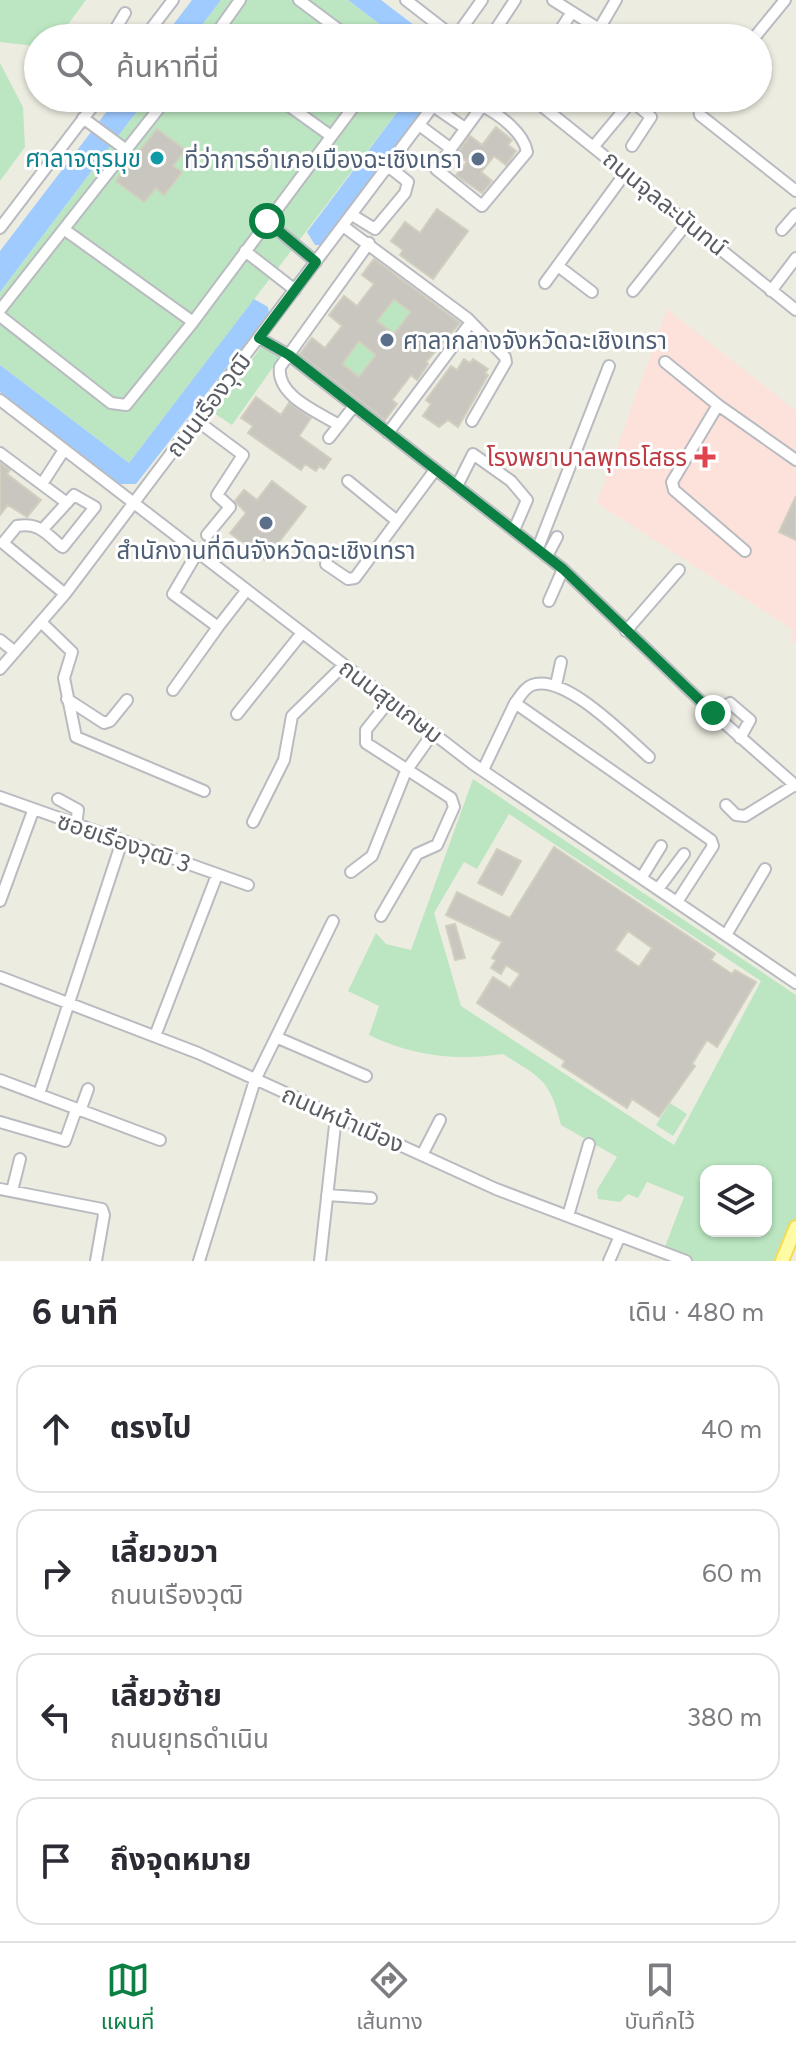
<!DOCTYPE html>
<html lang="th">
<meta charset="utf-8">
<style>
:root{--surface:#fff;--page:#f7f7f7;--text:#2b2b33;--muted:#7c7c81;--line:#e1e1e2;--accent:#0b8043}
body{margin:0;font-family:Figtree,"Noto Sans Thai",sans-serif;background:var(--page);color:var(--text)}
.controls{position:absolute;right:24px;bottom:24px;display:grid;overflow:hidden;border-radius:16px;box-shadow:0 2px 6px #0004}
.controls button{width:72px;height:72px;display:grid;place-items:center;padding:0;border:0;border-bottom:2px solid var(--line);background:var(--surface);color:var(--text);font:40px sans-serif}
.stop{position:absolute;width:24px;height:24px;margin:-18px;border:6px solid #0b8043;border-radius:50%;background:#fff}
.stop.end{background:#0b8043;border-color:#fff;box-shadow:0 2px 8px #0008}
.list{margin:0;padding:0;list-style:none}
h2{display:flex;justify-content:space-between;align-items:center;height:104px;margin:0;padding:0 32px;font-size:34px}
h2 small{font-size:26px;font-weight:400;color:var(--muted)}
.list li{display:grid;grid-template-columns:52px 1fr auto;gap:24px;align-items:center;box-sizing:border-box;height:128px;margin:0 16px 16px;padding:0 16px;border:2px solid var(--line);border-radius:24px}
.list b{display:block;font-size:30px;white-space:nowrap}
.list p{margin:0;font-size:26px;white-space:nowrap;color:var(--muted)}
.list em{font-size:26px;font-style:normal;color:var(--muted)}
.icon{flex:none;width:44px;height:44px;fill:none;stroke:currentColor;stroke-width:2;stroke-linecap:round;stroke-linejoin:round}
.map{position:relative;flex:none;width:796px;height:1261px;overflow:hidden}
.search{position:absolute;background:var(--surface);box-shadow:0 2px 6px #0004;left:24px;right:24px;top:24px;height:88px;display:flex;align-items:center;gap:20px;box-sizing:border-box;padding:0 28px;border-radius:44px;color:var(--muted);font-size:30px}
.sheet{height:680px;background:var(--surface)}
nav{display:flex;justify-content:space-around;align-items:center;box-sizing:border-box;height:112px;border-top:2px solid var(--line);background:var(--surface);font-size:22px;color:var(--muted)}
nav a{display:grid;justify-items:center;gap:4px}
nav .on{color:var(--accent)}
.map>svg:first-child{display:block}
</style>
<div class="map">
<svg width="796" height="1261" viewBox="0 0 796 1261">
<rect width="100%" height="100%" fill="#edece1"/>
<!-- medical -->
<path fill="#fce2db" d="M667,309L796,411V644L792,642V629L597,503Z"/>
<!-- green -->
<path fill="#bce6c1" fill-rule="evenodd" d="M0,0H86L58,38H38V45L34,46L0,42Z
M221,0H348L398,38H192Z
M0,63L23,107L25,147L0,181Z
M147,98H408L129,463L0,365V292Z
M394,299L411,312L394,334L377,321Z
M359,341L376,355L359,377L342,364Z
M263,344L281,356L232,425L214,413Z
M473,779L796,995V1227L780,1261H685L663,1252L684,1197L647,1182L638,1198L628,1194L620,1202L598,1199L597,1190L617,1157L561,1125C550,1079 541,1078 503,1054C457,1061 411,1056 369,1035L379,1006L348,991L376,933L386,944L411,950ZM509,814L761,981L674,1145L461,1006L434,913L464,862L477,869ZM706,1171H766V1231H706Z
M670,1103L687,1114L673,1136L656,1125Z"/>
<!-- water -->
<path fill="#9fcbff" d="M192,0H221L192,38H163Z
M348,0H381L431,38H398Z
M117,98H147L0,292V251Z
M408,98H433L321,245H315L307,232Z
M254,299L268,307L269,313L136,484H120L0,392V365L129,463Z"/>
<!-- building -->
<path fill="#c8c6be" stroke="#d2cebf" stroke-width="2" fill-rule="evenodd" d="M496,127L512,140L508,145L516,151L506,165L494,156L481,172L492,181L482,193L456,175L467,162L457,154L470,136L482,145Z
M157,129L185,150L173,166L182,172L164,195L156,188L144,202L116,181Z
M437,209L468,231L433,279L400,255L403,250L391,241L405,222L420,233Z
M374,259L460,323L426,362L428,364L417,380L411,375L392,400L397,404L385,420L300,354L312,338L325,348L342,326L329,315L344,296L357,306L374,284L362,275ZM394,299L411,312L394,334L377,321ZM359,341L376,355L359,377L342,364Z
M464,359L470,363L473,359L488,369L485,373L488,375L458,427L448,420L439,427L423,416L431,404L426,400L451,366L457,370Z
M256,397L281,415L289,403L311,418L299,436L331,459L324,469L319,466L316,471L305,464L301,470L248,433L253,426L241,418Z
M0,463L10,470L7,474L41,500L27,517L8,505L0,515Z
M272,481L306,507L265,560L230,533L246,513L235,501L244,490L257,500Z
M796,496V540L779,532Z
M554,847L715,954L711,960L732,974L735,970L756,982L717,1047L707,1040L692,1064L695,1066L659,1117L632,1099L627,1108L562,1066L565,1061L477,1003L493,977L510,988L520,974L506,965L501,974L491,968L496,960L492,958L502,942L446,915L457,892L510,918ZM628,931L652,948L639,967L615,950Z
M497,849L521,861L502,895L478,883Z
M455,924L465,958L455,960L446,926Z"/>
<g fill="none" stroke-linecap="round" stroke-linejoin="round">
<defs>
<path id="minor" d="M299,0L350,38
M406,0L455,38L482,0
M553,0L599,29L616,0
M110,38L125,13
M144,38L173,0
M213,38L240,0
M490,38L515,0
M555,38L572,12
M754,38L785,0
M278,98L331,136
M532,98L796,310
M705,98L699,107L700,115L796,191
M632,101L651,117L632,146
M433,106L465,128
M482,106C499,114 524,133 527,152L482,206L436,169Z
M83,118L125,149
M419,125L450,148
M594,146L634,98
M352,215L375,229L405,193L408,182L388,166
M267,221L316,262
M343,226L467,318L505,357L506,362L472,421
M0,228L99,98
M65,230L193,322
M782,230L796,214
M245,251L295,290
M558,266L592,292
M545,283L626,172
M633,291L688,222
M771,291L796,258
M0,310L167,98
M0,316L111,403L126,405L193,322L360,98
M259,338L289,355L563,569L713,713L796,786
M665,362L718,405
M0,400L473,764L796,983
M196,420L243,455L217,495L230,507L207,535
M339,425C318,412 276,396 280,367L369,243
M388,433L471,322
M329,438L354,406
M0,453L67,503
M348,481L397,521
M42,484L64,450
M457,486L473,454L511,481L527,500L514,530
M42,530L74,495L95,507L63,547L61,546C46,533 38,522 17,526L3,543L65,594
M538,548L609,366
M745,551L674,490L672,482L718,405L796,460
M197,553L173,594L218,627L246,591
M547,556L557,537
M326,564L348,579L355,578L435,470
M549,601L563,569
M41,622L72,652L64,678L76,737L204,791
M626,631L679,570
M0,640L15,652
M0,669L65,594L439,98
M556,685L561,662
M173,690L218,627
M67,699L104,723L110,721L127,700
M713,713L730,703L750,720L740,738
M237,714L302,633
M649,757C625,736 565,673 532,685C524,688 520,697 515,703L711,840L713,846L677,902
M483,770L515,703
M0,797L248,885
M58,799L78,810L76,825
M726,805L736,815L745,816L795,785
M253,822L284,760L292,716L344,665
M351,872L372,856L406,771L433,733
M642,877L661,846
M658,889L684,854
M0,901L33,811
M381,916L417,854L437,845L454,807L451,798L366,743V730L390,700
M726,935L765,869
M0,977L198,1053L496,1189L686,1261
M155,1036L217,875
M278,1038L366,1076
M0,1080L160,1140
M39,1094L122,841
M80,1111L88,1089
M0,1122L65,1141L76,1110
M422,1155L440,1120
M0,1189L102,1209L104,1215L96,1261
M12,1191L20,1159
M327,1195L371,1198
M568,1216L589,1144
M199,1261L255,1080L333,921
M320,1261L336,1116
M609,1261L620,1236"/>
<path id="major" d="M782,1261L796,1227"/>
</defs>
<!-- minor casing -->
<use href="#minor" stroke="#b9bbc1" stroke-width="14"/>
<!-- major casing -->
<use href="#major" stroke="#f6da51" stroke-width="16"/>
<!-- minor -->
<use href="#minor" stroke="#fff" stroke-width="10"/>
<!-- major -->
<use href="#major" stroke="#fffaa4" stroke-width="12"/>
</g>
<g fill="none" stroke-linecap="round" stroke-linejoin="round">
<!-- route -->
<path stroke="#0b8043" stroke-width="10" d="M267,221L316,262L259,338L289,355L563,569L713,713"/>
</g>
<!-- markers -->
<circle fill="#0f9aa8" stroke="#fff" stroke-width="3" cx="157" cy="158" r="8"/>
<g fill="#5c6f8a" stroke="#fff" stroke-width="3">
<circle cx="478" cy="159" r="8"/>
<circle cx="387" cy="340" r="8"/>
<circle cx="266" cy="523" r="8"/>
</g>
<path fill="#e0444e" stroke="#fff" stroke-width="3" d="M701 445h8v8h8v8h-8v8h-8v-8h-8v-8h8z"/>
<g text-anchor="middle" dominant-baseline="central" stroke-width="6" stroke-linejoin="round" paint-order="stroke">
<!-- culture labels -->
<g font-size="24" fill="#0d838f" stroke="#fff" text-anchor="end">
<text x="141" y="158">ศาลาจตุรมุข</text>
</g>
<!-- service labels -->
<g font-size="24" fill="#4e5e75" stroke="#fff" text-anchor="end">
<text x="462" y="159">ที่ว่าการอำเภอเมืองฉะเชิงเทรา</text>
<text x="403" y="340" text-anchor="start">ศาลากลางจังหวัดฉะเชิงเทรา</text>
<text x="266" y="550" text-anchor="middle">สำนักงานที่ดินจังหวัดฉะเชิงเทรา</text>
</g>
<!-- street labels -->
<g font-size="24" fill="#5a5d63" stroke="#fff">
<text transform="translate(665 203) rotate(39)">ถนนจุลละนันทน์</text>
<text transform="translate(208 405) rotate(-53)">ถนนเรืองวุฒิ</text>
<text transform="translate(391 701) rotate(37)">ถนนสุขเกษม</text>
<text transform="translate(124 842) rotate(19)">ซอยเรืองวุฒิ 3</text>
<text transform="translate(343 1119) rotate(24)">ถนนหน้าเมือง</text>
</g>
<!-- health labels -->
<g font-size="24" fill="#be3a42" stroke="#fff" text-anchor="end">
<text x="687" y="457">โรงพยาบาลพุทธโสธร</text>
</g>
</g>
</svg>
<div class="controls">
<button><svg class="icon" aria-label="layers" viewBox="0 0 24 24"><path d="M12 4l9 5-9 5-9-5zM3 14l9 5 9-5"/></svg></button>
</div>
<div class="stop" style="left:267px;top:221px"></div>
<div class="stop end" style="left:713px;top:713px"></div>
<div class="search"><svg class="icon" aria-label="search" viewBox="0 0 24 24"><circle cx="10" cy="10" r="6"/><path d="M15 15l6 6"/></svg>ค้นหาที่นี่</div>
</div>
<section class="sheet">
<h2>6 นาที<small>เดิน · 480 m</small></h2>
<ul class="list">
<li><svg class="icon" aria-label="ahead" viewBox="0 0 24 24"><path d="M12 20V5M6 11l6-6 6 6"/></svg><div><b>ตรงไป</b></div><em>40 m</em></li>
<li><svg class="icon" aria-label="right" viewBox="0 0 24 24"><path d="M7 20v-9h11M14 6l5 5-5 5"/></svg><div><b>เลี้ยวขวา</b><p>ถนนเรืองวุฒิ</p></div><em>60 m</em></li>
<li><svg class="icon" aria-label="left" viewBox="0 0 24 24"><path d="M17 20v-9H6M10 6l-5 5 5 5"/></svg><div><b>เลี้ยวซ้าย</b><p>ถนนยุทธดำเนิน</p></div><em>380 m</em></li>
<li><svg class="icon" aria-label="arrive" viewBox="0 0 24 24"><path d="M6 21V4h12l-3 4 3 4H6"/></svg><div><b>ถึงจุดหมาย</b></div></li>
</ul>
</section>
<nav>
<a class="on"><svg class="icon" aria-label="map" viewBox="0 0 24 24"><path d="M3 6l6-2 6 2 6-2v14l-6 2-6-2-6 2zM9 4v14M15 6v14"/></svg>แผนที่</a>
<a><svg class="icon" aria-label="directions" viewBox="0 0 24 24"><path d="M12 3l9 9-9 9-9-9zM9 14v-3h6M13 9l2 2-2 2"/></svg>เส้นทาง</a>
<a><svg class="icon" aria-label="saved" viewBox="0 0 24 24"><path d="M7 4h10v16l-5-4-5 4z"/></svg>บันทึกไว้</a>
</nav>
